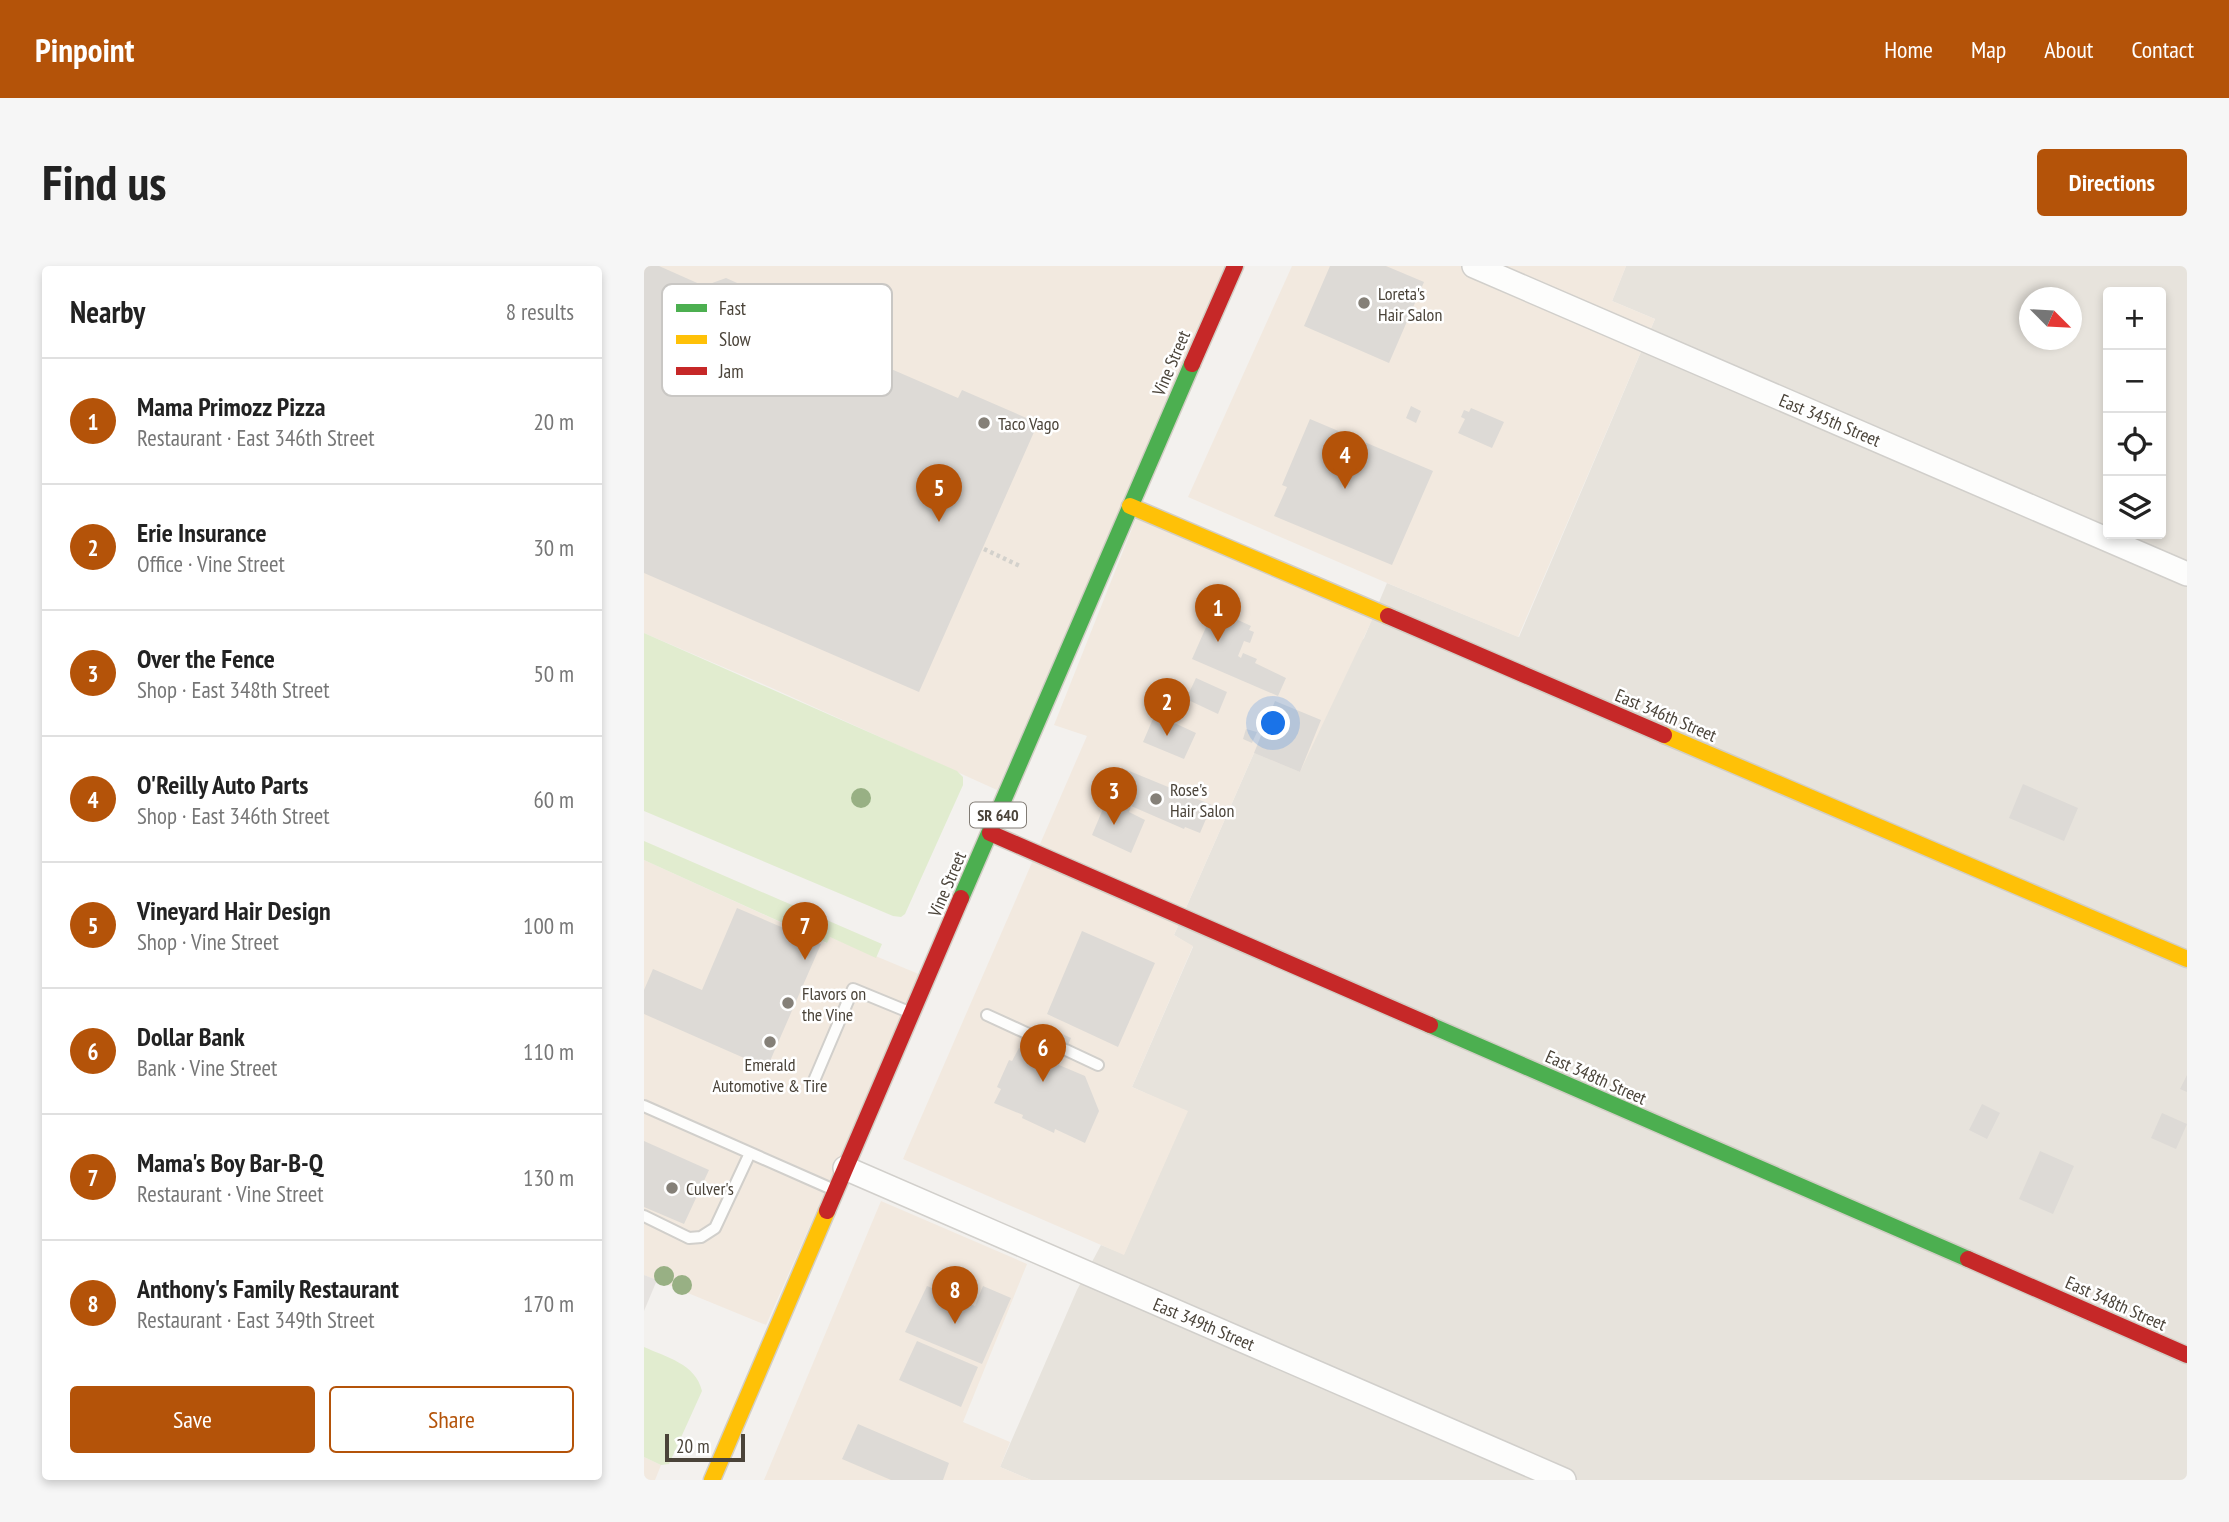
<!DOCTYPE html>
<meta charset="utf-8">
<style>
:root{--surface:#fff;--page:#f6f6f6;--text:#222;--muted:#767676;--line:#e0e0e0;--accent:#b45309}
body{margin:0;font-family:"PT Sans Narrow",sans-serif;background:var(--page);color:var(--text)}
.controls{position:absolute;right:21px;top:21px;display:grid;overflow:hidden;border-radius:7px;box-shadow:0 4px 10px #0003}
.controls button{width:63px;height:63px;display:grid;place-items:center;padding:0;border:0;border-bottom:2px solid var(--line);background:var(--surface);color:var(--text);font:35px sans-serif}
.compass{position:absolute;left:1375px;top:21px;width:63px;height:63px;border-radius:50%;background:var(--surface);box-shadow:0 4px 10px #0003;rotate:114deg}
.scale{position:absolute;left:21px;bottom:18px;width:80px;box-sizing:border-box;padding-left:7px;border:4px solid #4a4339;border-top:0;font-size:19px;line-height:24px;white-space:nowrap;color:#4a4339;-webkit-text-stroke:5px #fff;paint-order:stroke}
.you{position:absolute;left:630px;top:458px;width:24px;height:24px;margin:-18px;border:5px solid #fff;border-radius:50%;background:#1a73e8;box-shadow:0 0 0 10px #1a73e833}
.badge{display:grid;place-items:center;width:46px;height:46px;border-radius:50%;background:var(--accent);color:#fff;font-size:23px;font-weight:700}
.pin{position:absolute;translate:-50% -58px;filter:drop-shadow(0 2px 4px #0008)}
.pin::after{content:'';position:absolute;top:37px;width:24px;height:21px;background:inherit;clip-path:polygon(0 0,100% 0,50% 100%)}
.list{margin:0;padding:0;list-style:none}
h2{display:flex;justify-content:space-between;align-items:center;height:91px;margin:0;padding:0 28px;font-size:30px}
h2 small{font-size:23px;font-weight:400;color:var(--muted)}
.list li{display:grid;grid-template-columns:46px 1fr auto;gap:21px;align-items:center;box-sizing:border-box;height:126px;padding:0 28px;border-top:2px solid var(--line)}
.list b{display:block;font-size:26px;white-space:nowrap}
.list p{margin:0;font-size:23px;white-space:nowrap;color:var(--muted)}
.list em{font-size:23px;font-style:normal;color:var(--muted)}
.actions{display:flex;gap:14px;padding:21px 28px}
.actions a{flex:1;padding:16px 0;border:2px solid var(--accent);border-radius:7px;text-align:center;font-size:24px;color:var(--accent)}
.actions .main{background:var(--accent);color:#fff}
.icon{flex:none;width:38px;height:38px;fill:none;stroke:currentColor;stroke-width:2;stroke-linecap:round;stroke-linejoin:round}
.map{position:relative;flex:none;width:1543px;height:1214px;overflow:hidden;border-radius:7px}
header{display:flex;align-items:center;gap:42px;box-sizing:border-box;height:98px;padding:0 35px;background:var(--accent);color:#fff}
header strong{font-size:33px}
nav{display:flex;gap:38px;margin-inline-start:auto;font-size:24px}
.intro{display:flex;align-items:center;justify-content:space-between;box-sizing:border-box;height:168px;padding:0 42px}
h1{margin:0;font-size:49px}
.button{padding:18px 32px;border-radius:7px;background:var(--accent);color:#fff;font-size:24px;font-weight:700}
main{display:flex;gap:42px;padding:0 42px}
aside{flex:1;background:var(--surface);border-radius:7px;box-shadow:0 4px 10px #0003}
.map>svg:first-child{display:block}
</style>
<header>
<strong>Pinpoint</strong>
<nav><a>Home</a><a>Map</a><a>About</a><a>Contact</a></nav>
</header>
<div class="intro"><h1>Find us</h1><a class="button">Directions</a></div>
<main>
<aside>
<h2>Nearby<small>8 results</small></h2>
<ul class="list">
<li><span class="badge">1</span><div><b>Mama Primozz Pizza</b><p>Restaurant · East 346th Street</p></div><em>20 m</em></li>
<li><span class="badge">2</span><div><b>Erie Insurance</b><p>Office · Vine Street</p></div><em>30 m</em></li>
<li><span class="badge">3</span><div><b>Over the Fence</b><p>Shop · East 348th Street</p></div><em>50 m</em></li>
<li><span class="badge">4</span><div><b>O'Reilly Auto Parts</b><p>Shop · East 346th Street</p></div><em>60 m</em></li>
<li><span class="badge">5</span><div><b>Vineyard Hair Design</b><p>Shop · Vine Street</p></div><em>100 m</em></li>
<li><span class="badge">6</span><div><b>Dollar Bank</b><p>Bank · Vine Street</p></div><em>110 m</em></li>
<li><span class="badge">7</span><div><b>Mama's Boy Bar-B-Q</b><p>Restaurant · Vine Street</p></div><em>130 m</em></li>
<li><span class="badge">8</span><div><b>Anthony's Family Restaurant</b><p>Restaurant · East 349th Street</p></div><em>170 m</em></li>
</ul>
<div class="actions"><a class="main">Save</a><a>Share</a></div>
</aside>
<div class="map">
<svg width="1543" height="1214" viewBox="0 0 1543 1214">
<rect width="100%" height="100%" fill="#f3f1ee"/>
<!-- residential -->
<path fill="#e7e3dc" fill-rule="evenodd" d="M982,0H1543V1214H387L356,1201L433,1024L457,979L480,988L543,846L488,821L549,681L530,669L610,487L720,372L743,317L875,371L1011,53L968,35ZM1464,26H1517V268H1464ZM1386,32H1428V74H1386Z"/>
<!-- commercial -->
<path fill="#f2e9df" d="M0,0H583L353,524L128,422L0,367Z
M648,0H982L968,35L1011,53L874,371L743,317L544,231Z
M493,250L729,352L656,506L610,487L530,669L549,680L488,821L544,845L480,989L259,893L443,470L410,459Z
M0,594L182,677L186,671L277,709L122,1059L0,1009Z
M237,935L383,998L319,1156L366,1176L356,1201L387,1214H120Z
M0,1191L17,1199L11,1214H0Z"/>
<!-- green -->
<path fill="#e1eccf" d="M0,367L313,505L319,511V519L261,648L257,651L249,650L0,545Z
M0,575L238,678L232,692L186,671L183,677L0,594Z
M0,1081C22,1091 52,1098 58,1125L25,1198L17,1199L0,1191Z"/>
<!-- parking -->
<path fill="#e5e2df" d="M0,1009L13,1014L0,1045Z"/>
<!-- building -->
<path fill="#dddad6" d="M0,0H15L60,20L82,12L156,45L164,67L314,132L318,124L394,157L275,426L0,307Z
M686,0H742L780,16L745,97L660,60Z
M767,140L777,145L772,157L762,152Z
M827,142L860,156L848,182L814,167L821,153L817,151L820,144L825,146Z
M666,153L789,205L748,299L630,250L643,221L638,219Z
M570,343L607,360L605,364L610,366L606,377L600,375L594,390L597,392L599,387L613,393L611,397L642,412L634,430L548,393Z
M552,412L583,426L574,448L542,433Z
M631,435L677,454L656,506L610,487Z
M511,448L552,467L540,493L499,476Z
M602,463L613,466L608,477L599,473Z
M478,502L568,539L556,567L541,561L540,563L487,540L485,546L501,554L487,587L448,569L461,538L466,539L471,528L467,527Z
M1379,518L1434,542L1420,575L1365,552Z
M93,642L177,678L123,802L0,748V724L9,703L58,724Z
M438,665L511,697L474,781L403,748Z
M396,758L427,772L415,799L441,810L455,845L441,877L411,863L410,867L378,852L379,849L350,837L357,823L353,821L365,794L368,795L375,782L384,786Z
M1543,809V826L1536,823Z
M1338,838L1356,847L1343,873L1325,864Z
M1518,847L1543,858L1532,883L1507,872Z
M0,875L65,904L40,958L0,941Z
M1396,885L1430,900L1409,948L1375,933Z
M283,1020L331,1040L339,1020L367,1032L338,1098L261,1066Z
M273,1075L334,1101L317,1141L255,1114Z
M214,1158L305,1197L299,1214H247L198,1193Z"/>
<g fill="none" stroke-linecap="round" stroke-linejoin="round">
<defs>
<path id="lane" d="M343,749L391,771
M422,784L454,799
M169,817L209,723L265,746
M0,840L188,923
M0,950L45,972L57,971L71,962L106,887"/>
<path id="street" d="M830,0L1543,308
M201,902L920,1214"/>
<path id="fast" d="M317,632L548,98
M786,759L1324,993"/>
<path id="slow" d="M486,240L744,350
M1020,469L1543,693
M68,1214L183,945"/>
<path id="jam" d="M548,98L591,0
M744,350L1020,469
M346,567L786,759
M183,945L317,632
M1324,993L1543,1089"/>
</defs>
<!-- lane casing -->
<use href="#lane" stroke="#d1cfcb" stroke-width="14"/>
<!-- street casing -->
<use href="#street" stroke="#d1cfcb" stroke-width="26"/>
<!-- fast casing -->
<use href="#fast" stroke="#d2cec5" stroke-width="19"/>
<!-- slow casing -->
<use href="#slow" stroke="#d2cec5" stroke-width="19"/>
<!-- jam casing -->
<use href="#jam" stroke="#d2cec5" stroke-width="19"/>
<!-- path -->
<path stroke="#d3d1cc" stroke-width="4.5" stroke-dasharray="3.5 3.5" stroke-linecap="butt" d="M340,283L376,300"/>
<!-- lane -->
<use href="#lane" stroke="#fdfdfc" stroke-width="10"/>
<!-- street -->
<use href="#street" stroke="#fdfdfc" stroke-width="23"/>
<!-- fast -->
<use href="#fast" stroke="#4caf50" stroke-width="16"/>
<!-- slow -->
<use href="#slow" stroke="#ffc107" stroke-width="16"/>
<!-- jam -->
<use href="#jam" stroke="#c62828" stroke-width="16"/>
</g>
<!-- trees -->
<g fill="#98b084">
<circle cx="217" cy="532" r="10"/>
<circle cx="20" cy="1010" r="10"/>
<circle cx="38" cy="1019" r="10"/>
</g>
<!-- markers -->
<g fill="#858078" stroke="#fff" stroke-width="2.5">
<circle cx="720" cy="37" r="7"/>
<circle cx="340" cy="157" r="7"/>
<circle cx="512" cy="533" r="7"/>
<circle cx="144" cy="737" r="7"/>
<circle cx="126" cy="776" r="7"/>
<circle cx="28" cy="922" r="7"/>
</g>
<g text-anchor="middle" dominant-baseline="central" stroke-width="5" stroke-linejoin="round" paint-order="stroke">
<!-- shield labels -->
<rect fill="#fff" stroke="#807b74" stroke-width="2" x="326" y="536.5" width="56" height="25" rx="5"/>
<g font-size="16" font-weight="bold" fill="#4a4339">
<text x="354" y="549">SR 640</text>
</g>
<!-- poi labels -->
<g font-size="18" fill="#4a4339" stroke="#fff" text-anchor="start">
<text x="734" y="27">Loreta's<tspan x="734" dy="21">Hair Salon</tspan></text>
<text x="354" y="157">Taco Vago</text>
<text x="526" y="523">Rose's<tspan x="526" dy="21">Hair Salon</tspan></text>
<text x="158" y="727">Flavors on<tspan x="158" dy="21">the Vine</tspan></text>
<text x="126" y="798" text-anchor="middle">Emerald<tspan x="126" dy="21">Automotive &amp; Tire</tspan></text>
<text x="42" y="922">Culver's</text>
</g>
<!-- street labels -->
<g font-size="18" fill="#4a4339" stroke="#fff">
<text transform="translate(527 97) rotate(-67)">Vine Street</text>
<text transform="translate(1186 154) rotate(23)">East 345th Street</text>
<text transform="translate(1022 449) rotate(23)">East 346th Street</text>
<text transform="translate(303 618) rotate(-67)">Vine Street</text>
<text transform="translate(952 811) rotate(24)">East 348th Street</text>
<text transform="translate(1472 1037) rotate(24)">East 348th Street</text>
<text transform="translate(560 1058) rotate(23)">East 349th Street</text>
</g>
</g>
<!-- legend -->
<rect x="18" y="18" width="230" height="112" rx="10" fill="#fff" stroke="#c9c7c4" stroke-width="2"/>
<rect x="32" y="38" width="31" height="8" fill="#4caf50"/>
<rect x="32" y="69" width="31" height="9" fill="#ffc107"/>
<rect x="32" y="101" width="31" height="8" fill="#c62828"/>
<g font-size="19" fill="#4a4339">
<text x="75" y="49">Fast</text>
<text x="75" y="80">Slow</text>
<text x="75" y="112">Jam</text>
</g>
</svg>
<div class="controls">
<button>+</button>
<button>−</button>
<button><svg class="icon" aria-label="locate" viewBox="0 0 24 24"><circle cx="12" cy="12" r="6"/><path d="M12 2v4M12 18v4M2 12h4M18 12h4"/></svg></button>
<button><svg class="icon" aria-label="layers" viewBox="0 0 24 24"><path d="M12 4l9 5-9 5-9-5zM3 14l9 5 9-5"/></svg></button>
</div>
<svg class="compass" viewBox="-18 -18 36 36"><path d="M0-13l5 13h-10z" fill="#e53935"/><path d="M0 13l5-13h-10z" fill="#767676"/></svg>
<div class="scale">20 m</div>
<div class="you"></div>
<div class="pin badge" style="left:574px;top:376px">1</div>
<div class="pin badge" style="left:523px;top:470px">2</div>
<div class="pin badge" style="left:470px;top:559px">3</div>
<div class="pin badge" style="left:701px;top:223px">4</div>
<div class="pin badge" style="left:295px;top:256px">5</div>
<div class="pin badge" style="left:399px;top:816px">6</div>
<div class="pin badge" style="left:161px;top:694px">7</div>
<div class="pin badge" style="left:311px;top:1058px">8</div>
</div>
</main>
